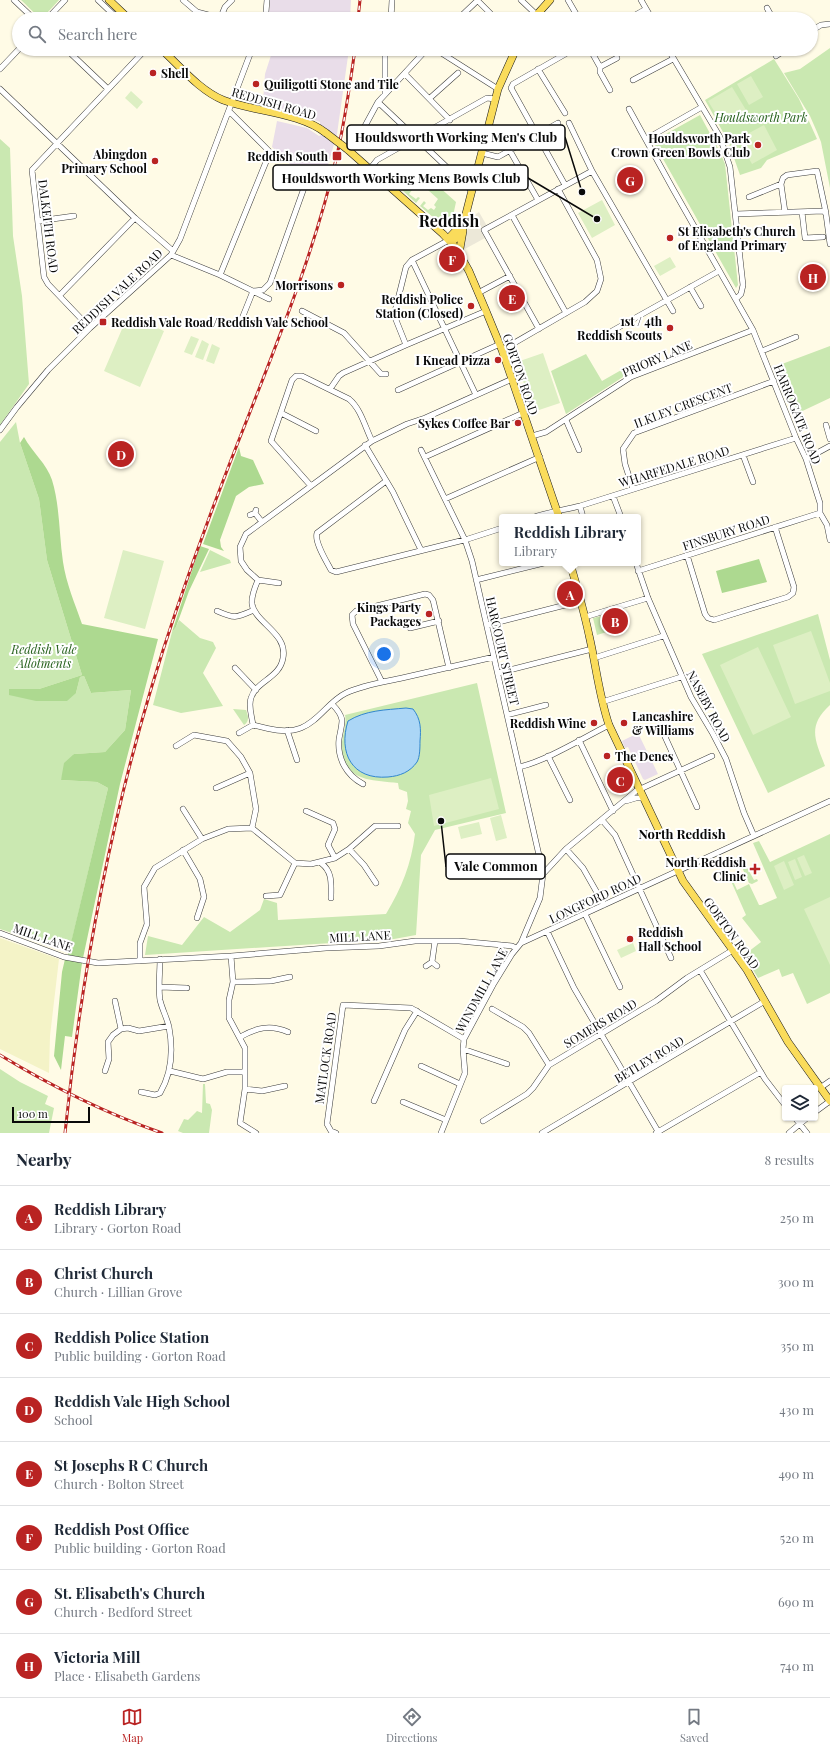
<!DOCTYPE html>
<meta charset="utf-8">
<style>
:root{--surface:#fff;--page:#f2f2f3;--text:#1f2937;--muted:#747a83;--line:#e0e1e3;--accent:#b92322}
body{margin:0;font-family:"Playfair Display",serif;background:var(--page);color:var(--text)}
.controls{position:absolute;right:12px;bottom:12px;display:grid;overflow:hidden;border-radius:4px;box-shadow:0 1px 3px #0004}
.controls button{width:36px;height:36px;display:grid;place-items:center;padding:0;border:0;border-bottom:1px solid var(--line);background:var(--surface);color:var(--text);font:20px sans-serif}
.scale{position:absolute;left:12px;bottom:10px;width:78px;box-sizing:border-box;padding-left:4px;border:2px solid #090909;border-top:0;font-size:11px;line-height:14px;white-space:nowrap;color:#090909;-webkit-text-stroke:3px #fff;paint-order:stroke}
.you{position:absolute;left:384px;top:654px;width:14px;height:14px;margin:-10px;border:3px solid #fff;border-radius:50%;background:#1a73e8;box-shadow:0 0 0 6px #1a73e833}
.badge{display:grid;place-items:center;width:26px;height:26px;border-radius:50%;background:var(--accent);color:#fff;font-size:13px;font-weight:700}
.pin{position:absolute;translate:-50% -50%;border:2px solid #fff;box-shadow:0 1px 4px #0006}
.popup{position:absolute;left:499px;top:514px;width:142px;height:52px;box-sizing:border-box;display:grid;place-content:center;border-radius:4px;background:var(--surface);filter:drop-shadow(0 1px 3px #0005);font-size:13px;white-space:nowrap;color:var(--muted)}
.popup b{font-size:15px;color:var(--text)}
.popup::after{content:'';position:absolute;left:50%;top:100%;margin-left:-8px;border:8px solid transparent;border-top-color:var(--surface)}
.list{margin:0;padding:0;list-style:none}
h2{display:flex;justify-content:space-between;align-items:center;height:52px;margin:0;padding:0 16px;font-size:17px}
h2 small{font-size:13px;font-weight:400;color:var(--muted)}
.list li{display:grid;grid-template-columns:26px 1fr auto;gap:12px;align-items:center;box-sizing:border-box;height:64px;padding:0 16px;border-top:1px solid var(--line)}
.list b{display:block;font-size:15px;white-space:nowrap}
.list p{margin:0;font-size:13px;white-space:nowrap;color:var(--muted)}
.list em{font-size:13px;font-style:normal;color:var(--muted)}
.icon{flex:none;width:22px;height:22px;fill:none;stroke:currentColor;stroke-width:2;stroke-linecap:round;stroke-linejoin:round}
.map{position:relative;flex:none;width:830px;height:1133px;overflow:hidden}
.search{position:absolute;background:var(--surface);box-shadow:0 1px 3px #0004;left:12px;right:12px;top:12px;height:44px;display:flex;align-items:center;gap:10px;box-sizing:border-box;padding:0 14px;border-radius:22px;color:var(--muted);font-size:15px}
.sheet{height:564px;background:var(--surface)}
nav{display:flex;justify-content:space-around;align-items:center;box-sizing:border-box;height:56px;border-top:1px solid var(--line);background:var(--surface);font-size:11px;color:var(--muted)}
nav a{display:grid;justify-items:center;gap:2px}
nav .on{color:var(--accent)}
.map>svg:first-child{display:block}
</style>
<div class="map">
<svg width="830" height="1133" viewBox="0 0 830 1133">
<rect width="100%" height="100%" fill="#fffbe6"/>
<!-- industrial -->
<path fill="#e9dde9" d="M270,0H351L350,19H283L284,15L269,13Z
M273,49H349L337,134L325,175L291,165L272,147L277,121L307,128L319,136L321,135L320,122L263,102L265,74Z
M638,733L658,774L645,780L643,779L628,747L625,748L622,741Z"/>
<!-- farmland -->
<path fill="#f4f3c7" d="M0,938L59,959L50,1036L49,1073L0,1049Z"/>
<!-- green -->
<path fill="#cae8b1" d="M21,0H59C39,22 42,20 21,0Z
M830,48V188L821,142L817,132L810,116L784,73L800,69Z
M774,59L799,99L817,139L767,160L761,168L740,175L728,141L705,100Z
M700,115L719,150L725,164L738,285L736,288L654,143L655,140Z
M0,139L10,148L13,236L22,296L29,384L0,425Z
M419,169L456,202L453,216L451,215L442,225L420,206L424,201L426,203L423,206L428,210L431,208L434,210L436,207L434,205L438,199L419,182L417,185L414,182L410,187L412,190L409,194L416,199L418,197L420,198L416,203L402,190Z
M830,346V398L794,415L774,367Z
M586,354L602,381L623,369L626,375L566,414L551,371Z
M16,422L20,443L39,499L47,560L82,675L39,689H10L76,693L80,677L84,676L91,693L131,690L125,730L105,752L74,754L61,780L97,782L108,788L69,952L0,929V442Z
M210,550L230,560L231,563L200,572Z
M818,614L830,660V705C807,726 815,740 825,766L768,793L702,654Z
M605,615L610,631L597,635L593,618Z
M179,620L200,638L213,642L216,648L203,673L223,706L181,713L153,705L172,632L176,627Z
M477,683L506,813L435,830L421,855L416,935L394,939L145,955L148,936L182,945L204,917L230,932L260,910L264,899L277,903L278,920L386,914C402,887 411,865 415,834L408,823L411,811L406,809L408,801L407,792L399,789L398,783C369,780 340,781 342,742C343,733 347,724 345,715Z
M233,709L246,710C248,715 250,721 244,725Z
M830,834V993L807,1004L793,973L782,977L779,969L758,978L744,955L761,942L742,918L746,915L727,872H729L737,890L749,884L759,905H761L777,898L753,843L759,841L770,862Z
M745,864L754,880L757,879L758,881L752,884L749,883L741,865Z
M0,1069L20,1082L48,1096L45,1104L54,1108L49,1133H0Z
M203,1084H205L206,1103L210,1104L212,1110L209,1133H183L178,1131L184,1119L188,1120L197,1111L202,1113Z"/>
<!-- forest -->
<path fill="#add990" d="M24,437C32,452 47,464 52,480C60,506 59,535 63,562C66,583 75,604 82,624L158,639L120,784L83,958L68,955L108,788L97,782L61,780L64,763L74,754L105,752L125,730L131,690L91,693L84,676L80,677L76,693L67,701H36L9,695V689H39L82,675L47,560L39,499L20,443Z
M239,447L241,456L253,460L264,484L249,487L236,496L220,540L221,547L224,551L203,544Z
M200,546L209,549L189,591L176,627L172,632Z
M759,559L767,582L722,593L716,571Z
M65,959L82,963L72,1037L65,1036L61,1070L54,1056L62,972Z"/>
<!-- pitch -->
<path fill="#ddefc3" d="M751,76L763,97L749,105L737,84Z
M732,87L746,110L722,124L708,101Z
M131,91L143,102L137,109L125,98Z
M764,125L777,150L752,164L738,139Z
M602,200L615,225L592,238L578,213Z
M670,257L676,267L660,276L654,266Z
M128,315L164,331L140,387L104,371Z
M191,336L199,339L192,355L184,352Z
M202,340L209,344L203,360L195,357Z
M212,344L220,348L214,364L206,361Z
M543,353L560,403L533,412L517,362Z
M123,550L164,561L145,629L104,618Z
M811,631L830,683V691L795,704L773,645Z
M758,647L791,717L753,735L720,665Z
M491,778L499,809L434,826L429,795Z
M501,815L507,838L496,841L490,818Z
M479,822L482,834L461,839L458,827Z
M804,855L812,873L805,876L797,858Z
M795,859L802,877L795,880L788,862Z
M784,861L794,885L784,890L774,866Z
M830,897V965L804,909Z
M633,943L636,951L621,958L617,950Z"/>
<!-- plaza -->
<path fill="#ece8d8" d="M479,212L487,226L485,238L463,250V242L468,228L476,223L474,220L476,214Z"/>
<!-- water -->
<path fill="#abd6f6" stroke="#3186ce" d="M406,708L413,709C421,719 421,729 420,741C420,747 420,757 417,762C410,772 400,776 388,777C352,780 338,753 348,721C366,710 385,710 406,708Z"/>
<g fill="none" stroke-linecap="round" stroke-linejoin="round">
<defs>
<path id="minor" d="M14,0L34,19
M98,0L118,19
M183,0L197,12L220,18
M477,0L496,19
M521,0L541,19
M568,0L579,19
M641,0L652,19
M767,8L773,19
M47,19L65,0
M220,19L225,7L232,0
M264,19L266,12L267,0
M391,19L392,0
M458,19L478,0
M628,19L646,9
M811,31L821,25L830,24
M66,49L108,89
M237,49L250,53
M385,49V94
M435,49L498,89
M559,49L563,55
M590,49L600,67V72L610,90
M668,49L720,137L730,167L743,285L741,294L736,299
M776,56L787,49
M600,67L617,58
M0,69L19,49
M538,69L565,113
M405,74L450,120
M633,80L673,59
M0,89L135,218L173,251
M430,98L458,73
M378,102L472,191
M629,109L673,189L753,330L796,438L806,459L820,503V513L827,525L830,540
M569,123L592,171L673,311
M359,137L378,102L427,49
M646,139L702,107
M510,151L538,200
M482,153L498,157L558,123
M369,170L377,160L487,98L495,99
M565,185L511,88L513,84L574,49
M749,197L781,184
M785,212L781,184L783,178L787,175L817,171L826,213
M802,212L805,238L823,237
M736,214L824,211L826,214L830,244
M512,215L566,313
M38,221L74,216
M171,255L220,275L269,299
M412,260L476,395
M220,275L270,152L229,111
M690,287L701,306
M478,293L510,276
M60,295L135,218
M302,311L344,333L381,374H386
M239,326L253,291L263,290L270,283L304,188
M90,328L48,284L44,277L32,170L146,49
M539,329L484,230L592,171
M612,331L719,271
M406,345L394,315L406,267L412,260L449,240
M502,350L585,302L597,291L601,279L597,260L558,189
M762,351L796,337
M330,389L339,376L343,373L406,345L486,311
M398,390L500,344
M281,413L316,431
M566,420L579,450
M826,425L830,439
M0,430L17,407L48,370L90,328L171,255L180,239L252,49
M532,436L546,432L631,377L753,330
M365,445L393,492L421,550
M421,450L465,540L472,561L541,864
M743,455L753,482
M425,457L523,413
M806,459L830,446
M386,481L317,533C314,542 327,562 331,570L336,572L468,539L502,528
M311,486L271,441L292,380L296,376H302L349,399C361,409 365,427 372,441
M633,489L625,464L623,449L634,433L774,381
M613,496L621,517
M445,499L540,457
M580,506L583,517
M255,513L262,522
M250,515L255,513L256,510
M534,517C549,512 564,510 580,506L796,438
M687,555L705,614L708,618L714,620L788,597L793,593L794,587L775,527
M636,563L648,598L691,697L713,734L726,759L744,813L754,836
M638,571L820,513
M476,580L544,563
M279,583L258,580L247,570L241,561L240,547L246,534L372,441L407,424L425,418L512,379
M217,611C235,619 236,618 254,610
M585,617L648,598
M487,625L581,601
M410,628L439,621
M594,658L663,636
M235,668L256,690
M498,673L592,649
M382,682L353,624L352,615L356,611L425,594L429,595L433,600L449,668
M602,702L681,677
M332,704C336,708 341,714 342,720C342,726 340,733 339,739C337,758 346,775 363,784
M507,715L546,705
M253,725C252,717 248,706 251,698C256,681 280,678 283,658C288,633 255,623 252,604C251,596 255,587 258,580
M661,728L697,807
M287,730L297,760
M239,733L253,725C268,729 286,734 301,728C319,721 329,701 346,693C363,685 384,682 402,678C433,671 463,664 494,657
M579,740L613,811
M176,746L194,735L227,741L241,757L250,773L256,809L252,828
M548,756L570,800
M519,767C546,761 583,738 609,725
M216,788L250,773
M626,801L636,798H643
M183,809L202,839
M306,811L333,823L335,829L328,845L335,858
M602,820L615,835L671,958
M349,849L364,865L376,883
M566,849L583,868L604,905
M183,850L200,879L204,897L197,918
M321,863C333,872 331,884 331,898
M266,896L280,895L295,863
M585,914L620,987
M547,931L574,988L659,1133
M0,933L64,957L98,963L231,956L326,948L379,946L415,941H459L512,946L516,948
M435,941L432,962L437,966
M521,943L830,801
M231,956L233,982L229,1000V1018L245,1048V1089L240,1123L256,1133
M140,961V943L147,924L144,887L155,868L202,839L228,829L252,828L295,863L311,864L335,858L349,849L375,826H398
M426,966L432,962
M700,970L765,1079L785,1105
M233,982L271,981L290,977
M160,987L187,988
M115,1001L121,1029
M492,1009L523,1027L529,1033L549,1065
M240,1037C256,1028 270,1024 288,1032
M463,1049L507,1064
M421,1066L460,1084
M105,1071L109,1059L108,1042L113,1035L121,1029L128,1028L139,1031L169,1026
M170,1071L203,1079L227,1072H243
M820,1088L830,1081
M245,1089L262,1091L285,1086
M141,1092L155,1095L160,1093C172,1073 173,1049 169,1027C167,1018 162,1009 160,1000C158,987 160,972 160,959
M374,1101L405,1030L417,1011
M403,1102L446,1120
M815,1112L830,1101
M795,1118L807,1133
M483,1121L527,1094L533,1088L549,1065L656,1001L687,978L733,950
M336,1133L331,1131L327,1124L343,1005L411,1008L464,1039
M441,1133L465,1073L463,1049L464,1039L493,985L512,954L521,943L540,898L543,874L566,849L636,791L712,756
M542,1133L765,1001
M656,1133L761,1072
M789,1133L807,1118"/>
<path id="major" d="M109,0L129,19
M533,19L550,0
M161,49C180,66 199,90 223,100C255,112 299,112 326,133
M347,149L443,234L456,248L469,271L486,311L502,350L559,517
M448,239L463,223
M452,242L461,233L498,89L516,49
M459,254L463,231
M570,563C577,587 584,611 589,635C596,665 599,696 609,725L683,881L747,970L788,1042L830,1101"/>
</defs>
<!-- minor casing -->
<use href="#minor" stroke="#3c3c3c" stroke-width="6"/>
<!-- major casing -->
<use href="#major" stroke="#1a1a1a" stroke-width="8"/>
<!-- minor -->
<use href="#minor" stroke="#fff" stroke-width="5"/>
<!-- major -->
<use href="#major" stroke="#fadc5b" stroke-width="7"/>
<defs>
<path id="rail" d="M358,19L360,0
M0,1055C51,1086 105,1113 162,1133
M65,1133C83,957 118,781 175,614C198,546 223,479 250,412C283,328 317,243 337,155C345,120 350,85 355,49"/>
</defs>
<!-- rail casing -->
<use href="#rail" stroke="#b92322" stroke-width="3"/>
<!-- rail -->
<use href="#rail" stroke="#fff" stroke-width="1.5" stroke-dasharray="4.5" stroke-linecap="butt"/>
<defs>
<path id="major-bridge" d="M326,133L347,149"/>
</defs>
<!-- major-bridge casing -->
<use href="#major-bridge" stroke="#1a1a1a" stroke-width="8" stroke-linecap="butt"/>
<!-- major-bridge -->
<use href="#major-bridge" stroke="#fadc5b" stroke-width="7"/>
</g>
<!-- markers -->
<g fill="#b92322" stroke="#fff" stroke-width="1.5">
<circle cx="153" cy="73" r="4"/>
<circle cx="256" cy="84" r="4"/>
<circle cx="758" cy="145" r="4"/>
<rect x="332" y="151" width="10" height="10" rx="2"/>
<circle cx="155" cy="161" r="4"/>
<circle cx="670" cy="238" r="4"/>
<circle cx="341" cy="285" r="4"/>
<circle cx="471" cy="306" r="4"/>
<rect x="99" y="318" width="8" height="8" rx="2"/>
<circle cx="670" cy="328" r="4"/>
<circle cx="498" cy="360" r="4"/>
<circle cx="518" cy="423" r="4"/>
<circle cx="429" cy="614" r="4"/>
<circle cx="594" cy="723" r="4"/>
<circle cx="624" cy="723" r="4"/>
<circle cx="607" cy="756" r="4"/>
<path d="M753 863h4v4h4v4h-4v4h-4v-4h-4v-4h4z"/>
<circle cx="630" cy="939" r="4"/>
</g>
<g text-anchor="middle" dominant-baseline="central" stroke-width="4" stroke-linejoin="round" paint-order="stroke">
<!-- poi labels -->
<g font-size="12" font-weight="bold" fill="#090909" stroke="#fff" text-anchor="end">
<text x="161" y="73" text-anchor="start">Shell</text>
<text x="264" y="84" text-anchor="start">Quiligotti Stone and Tile</text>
<text x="750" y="138">Houldsworth Park<tspan x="750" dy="14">Crown Green Bowls Club</tspan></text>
<text x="147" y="154">Abingdon<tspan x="147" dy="14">Primary School</tspan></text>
<text x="328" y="156">Reddish South</text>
<text x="678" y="231" text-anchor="start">St Elisabeth's Church<tspan x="678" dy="14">of England Primary</tspan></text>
<text x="333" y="285">Morrisons</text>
<text x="463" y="299">Reddish Police<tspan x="463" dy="14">Station (Closed)</tspan></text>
<text x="662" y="321">1st / 4th<tspan x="662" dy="14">Reddish Scouts</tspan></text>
<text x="111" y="322" text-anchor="start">Reddish Vale Road/Reddish Vale School</text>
<text x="490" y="360">I Knead Pizza</text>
<text x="510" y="423">Sykes Coffee Bar</text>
<text x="421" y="607">Kings Party<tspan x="421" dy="14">Packages</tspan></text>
<text x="632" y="716" text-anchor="start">Lancashire<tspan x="632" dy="14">&amp; Williams</tspan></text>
<text x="586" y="723">Reddish Wine</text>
<text x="615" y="756" text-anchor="start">The Denes</text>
<text x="746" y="862">North Reddish<tspan x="746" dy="14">Clinic</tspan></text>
<text x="638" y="932" text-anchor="start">Reddish<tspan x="638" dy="14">Hall School</tspan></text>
</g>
<!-- street labels -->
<g font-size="12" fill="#090909" stroke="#fff">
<text transform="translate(274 103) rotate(16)">REDDISH ROAD</text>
<text transform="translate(49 226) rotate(83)">DALKEITH ROAD</text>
<text transform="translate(117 291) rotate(-43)">REDDISH VALE ROAD</text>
<text transform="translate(657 358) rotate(-23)">PRIORY LANE</text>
<text transform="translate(521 374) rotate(71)">GORTON ROAD</text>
<text transform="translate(683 405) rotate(-21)">ILKLEY CRESCENT</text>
<text transform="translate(798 414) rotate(68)">HARROGATE ROAD</text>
<text transform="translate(674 466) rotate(-17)">WHARFEDALE ROAD</text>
<text transform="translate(726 532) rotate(-18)">FINSBURY ROAD</text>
<text transform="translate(503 651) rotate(77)">HARCOURT STREET</text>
<text transform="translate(709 706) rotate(62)">NASEBY ROAD</text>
<text transform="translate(595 898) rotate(-25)">LONGFORD ROAD</text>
<text transform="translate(732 933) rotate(54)">GORTON ROAD</text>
<text transform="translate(360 936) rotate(-3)">MILL LANE</text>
<text transform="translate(43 937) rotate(19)">MILL LANE</text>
<text transform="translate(481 990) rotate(-61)">WINDMILL LANE</text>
<text transform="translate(600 1023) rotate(-31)">SOMERS ROAD</text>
<text transform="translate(325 1058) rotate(-82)">MATLOCK ROAD</text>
<text transform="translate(649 1059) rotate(-31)">BETLEY ROAD</text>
</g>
<!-- park labels -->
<g font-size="12" font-style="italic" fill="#25601b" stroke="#fff">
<text x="761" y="117">Houldsworth Park</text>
<text x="44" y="649">Reddish Vale<tspan x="44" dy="14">Allotments</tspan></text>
</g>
<!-- neighbourhood labels -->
<g font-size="13" font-weight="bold" fill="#090909" stroke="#fff">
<text x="682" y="833">North Reddish</text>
</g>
<!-- district labels -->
<g font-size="16" font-weight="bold" fill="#090909" stroke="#fff">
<text x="449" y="220">Reddish</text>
</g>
</g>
<!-- callouts -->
<path fill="none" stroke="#090909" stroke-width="1.5" d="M582 192L565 137M597 219L528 178M441 821L446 867"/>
<g fill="#090909" stroke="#fff" stroke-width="1.5">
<circle cx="582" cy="192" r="4"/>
<circle cx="597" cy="219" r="4"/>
<circle cx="441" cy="821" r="4"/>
</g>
<g fill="#fff" stroke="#090909" stroke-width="1.5">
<rect x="347" y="125" width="218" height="25" rx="4"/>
<rect x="273" y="165" width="255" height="25" rx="4"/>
<rect x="446" y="854" width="99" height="25" rx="4"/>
</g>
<g font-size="13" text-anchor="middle" font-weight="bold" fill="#090909">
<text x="456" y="142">Houldsworth Working Men's Club</text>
<text x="401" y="183">Houldsworth Working Mens Bowls Club</text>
<text x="496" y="871">Vale Common</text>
</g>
</svg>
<div class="controls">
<button><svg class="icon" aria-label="layers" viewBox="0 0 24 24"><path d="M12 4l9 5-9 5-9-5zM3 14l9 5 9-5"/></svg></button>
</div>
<div class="scale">100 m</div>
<div class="you"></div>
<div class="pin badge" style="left:570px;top:594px">A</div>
<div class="popup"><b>Reddish Library</b>Library</div>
<div class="pin badge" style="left:615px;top:621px">B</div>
<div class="pin badge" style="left:620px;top:780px">C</div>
<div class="pin badge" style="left:121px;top:454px">D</div>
<div class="pin badge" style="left:512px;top:298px">E</div>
<div class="pin badge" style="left:452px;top:259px">F</div>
<div class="pin badge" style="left:630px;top:180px">G</div>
<div class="pin badge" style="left:813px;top:277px">H</div>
<div class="search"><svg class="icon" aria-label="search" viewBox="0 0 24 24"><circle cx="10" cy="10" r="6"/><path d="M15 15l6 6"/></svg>Search here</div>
</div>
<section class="sheet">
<h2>Nearby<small>8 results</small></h2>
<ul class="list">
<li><span class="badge">A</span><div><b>Reddish Library</b><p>Library · Gorton Road</p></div><em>250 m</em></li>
<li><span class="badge">B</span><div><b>Christ Church</b><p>Church · Lillian Grove</p></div><em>300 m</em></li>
<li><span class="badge">C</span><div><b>Reddish Police Station</b><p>Public building · Gorton Road</p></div><em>350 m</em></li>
<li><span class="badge">D</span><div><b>Reddish Vale High School</b><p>School</p></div><em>430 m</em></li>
<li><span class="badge">E</span><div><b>St Josephs R C Church</b><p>Church · Bolton Street</p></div><em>490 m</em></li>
<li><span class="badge">F</span><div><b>Reddish Post Office</b><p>Public building · Gorton Road</p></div><em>520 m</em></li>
<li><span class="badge">G</span><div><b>St. Elisabeth's Church</b><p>Church · Bedford Street</p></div><em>690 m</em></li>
<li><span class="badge">H</span><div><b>Victoria Mill</b><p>Place · Elisabeth Gardens</p></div><em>740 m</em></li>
</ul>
</section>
<nav>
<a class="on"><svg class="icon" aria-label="map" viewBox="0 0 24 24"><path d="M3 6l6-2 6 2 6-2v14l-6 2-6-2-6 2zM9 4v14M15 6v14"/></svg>Map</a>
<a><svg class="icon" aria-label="directions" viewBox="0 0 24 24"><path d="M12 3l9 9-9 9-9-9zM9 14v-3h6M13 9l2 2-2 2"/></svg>Directions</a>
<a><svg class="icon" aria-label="saved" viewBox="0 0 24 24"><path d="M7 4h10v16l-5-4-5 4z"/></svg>Saved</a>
</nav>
